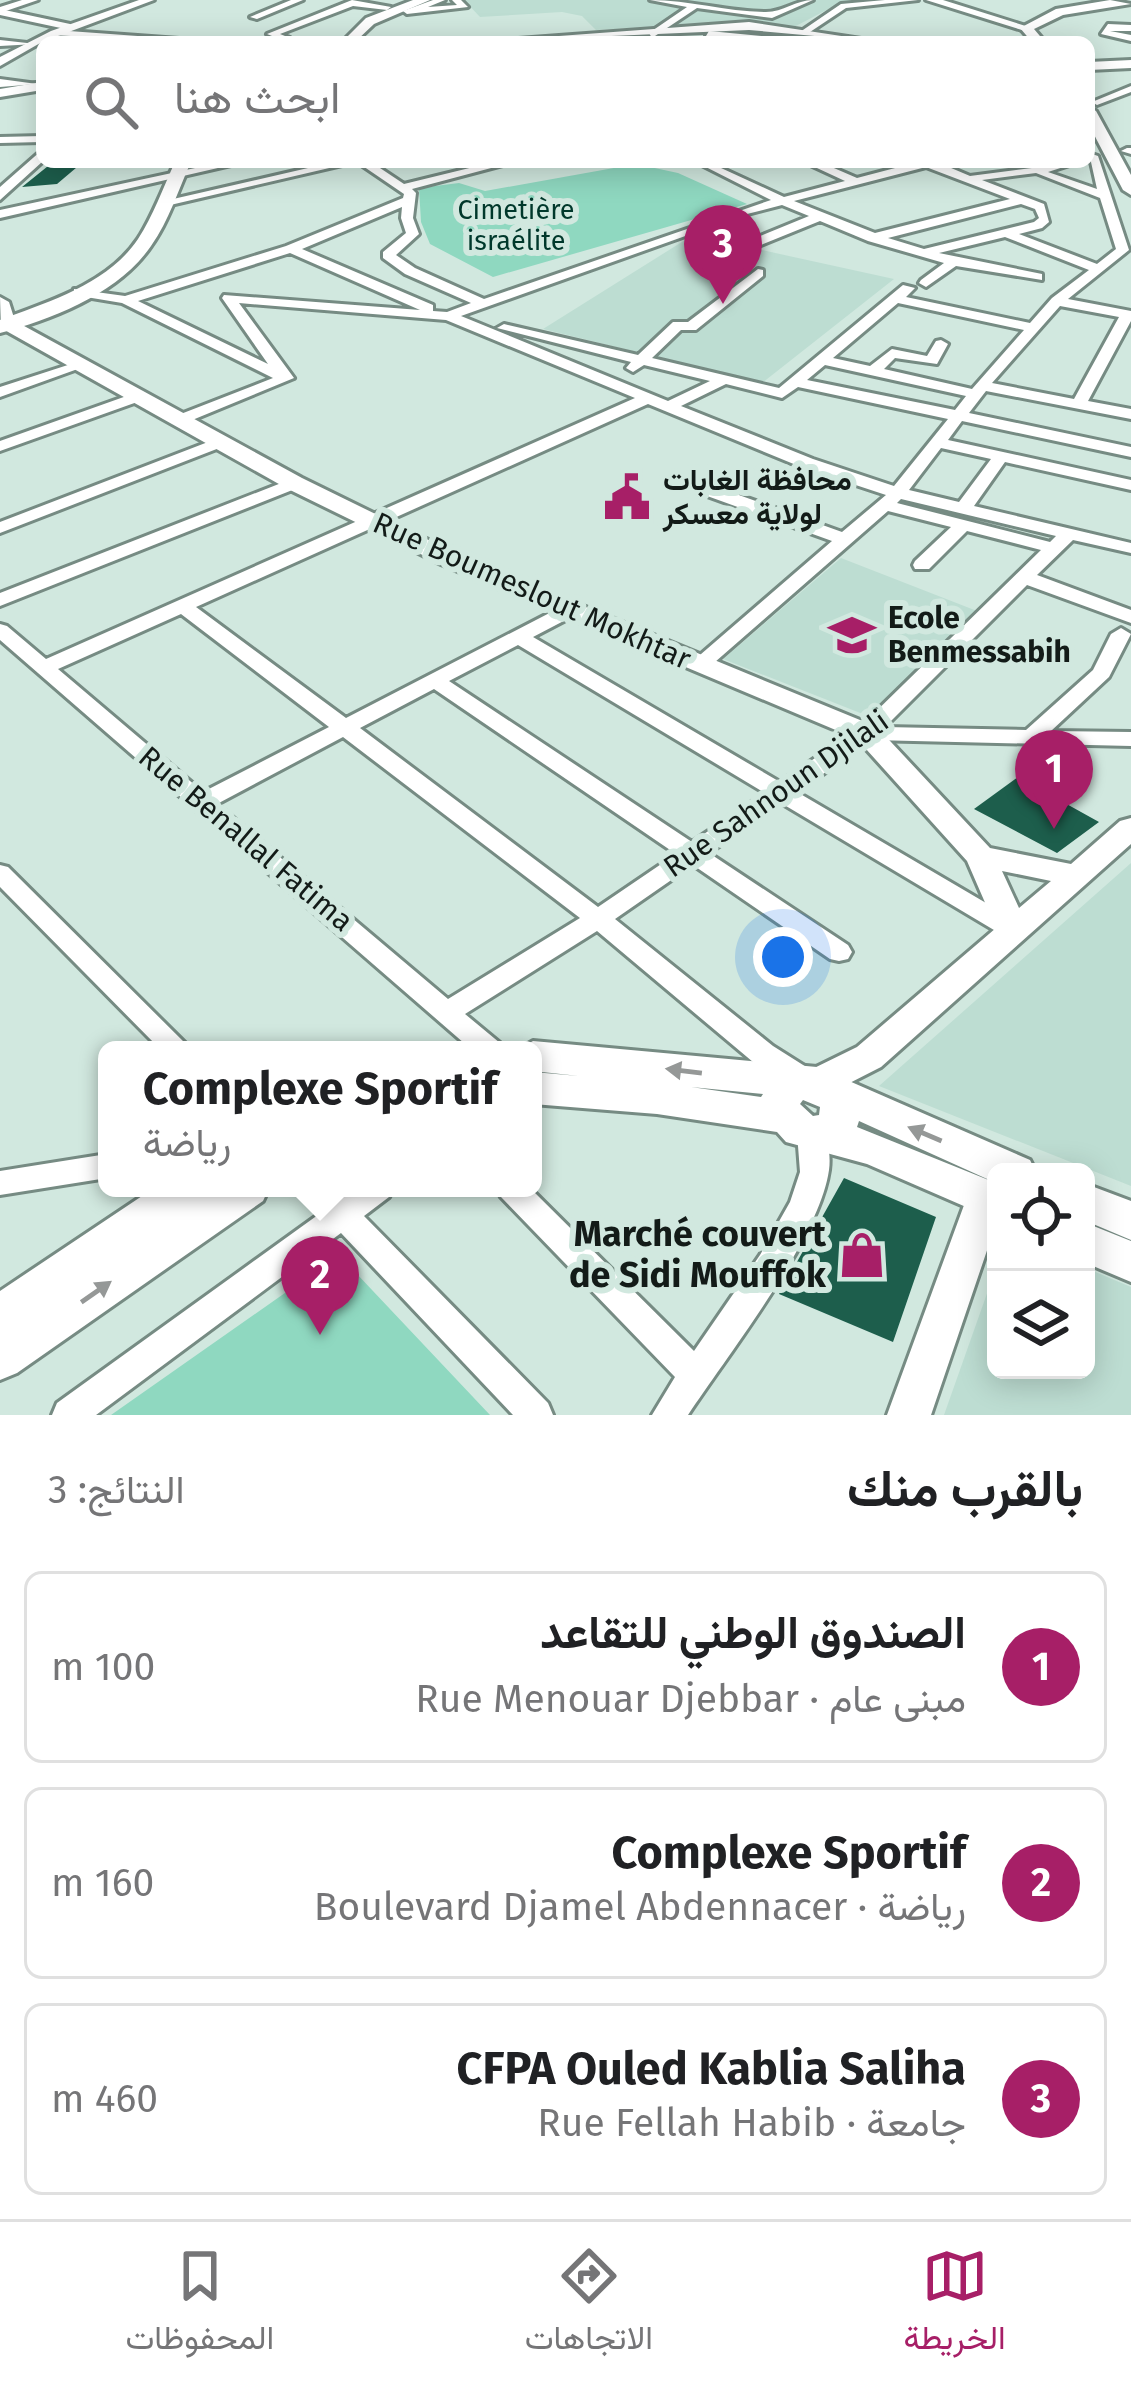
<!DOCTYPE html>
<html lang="ar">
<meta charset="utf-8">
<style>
:root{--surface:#fff;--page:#f2f2f2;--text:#202124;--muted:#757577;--line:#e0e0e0;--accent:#a71f67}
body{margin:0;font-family:"Fira Sans",Vazirmatn,sans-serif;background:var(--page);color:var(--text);direction:rtl}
.controls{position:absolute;right:36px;bottom:36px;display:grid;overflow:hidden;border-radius:18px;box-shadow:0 6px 30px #0003}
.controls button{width:108px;height:108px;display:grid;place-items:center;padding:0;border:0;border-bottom:3px solid var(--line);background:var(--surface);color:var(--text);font:60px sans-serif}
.you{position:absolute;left:783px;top:957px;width:42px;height:42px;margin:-30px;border:9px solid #fff;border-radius:50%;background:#1a73e8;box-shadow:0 0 0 18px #1a73e833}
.badge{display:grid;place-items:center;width:78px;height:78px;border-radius:50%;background:var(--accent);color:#fff;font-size:39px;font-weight:700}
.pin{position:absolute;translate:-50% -99px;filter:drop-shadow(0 3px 6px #0008)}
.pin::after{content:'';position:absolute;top:63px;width:42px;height:36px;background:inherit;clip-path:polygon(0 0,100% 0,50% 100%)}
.popup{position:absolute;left:98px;top:1041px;width:444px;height:156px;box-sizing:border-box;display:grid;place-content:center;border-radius:18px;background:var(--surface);filter:drop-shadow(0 3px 9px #0005);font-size:39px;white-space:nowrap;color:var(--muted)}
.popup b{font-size:45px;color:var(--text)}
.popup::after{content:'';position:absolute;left:50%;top:100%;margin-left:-24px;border:24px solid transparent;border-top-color:var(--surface)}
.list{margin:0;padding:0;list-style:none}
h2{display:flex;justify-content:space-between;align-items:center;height:156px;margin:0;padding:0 48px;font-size:51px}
h2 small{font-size:39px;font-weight:400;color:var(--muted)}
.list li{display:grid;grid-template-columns:78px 1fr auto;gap:36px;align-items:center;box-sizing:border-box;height:192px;margin:0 24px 24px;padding:0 24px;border:3px solid var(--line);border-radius:18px}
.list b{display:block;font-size:45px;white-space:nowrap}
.list p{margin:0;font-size:39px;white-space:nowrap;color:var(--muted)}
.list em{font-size:39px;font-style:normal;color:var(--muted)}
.icon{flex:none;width:66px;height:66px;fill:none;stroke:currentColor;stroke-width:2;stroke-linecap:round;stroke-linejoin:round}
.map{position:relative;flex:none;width:1131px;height:1415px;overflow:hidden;direction:ltr}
.search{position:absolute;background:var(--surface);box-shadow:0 6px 30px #0003;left:36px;right:36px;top:36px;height:132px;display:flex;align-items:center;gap:30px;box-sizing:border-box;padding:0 42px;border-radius:18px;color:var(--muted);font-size:45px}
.sheet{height:804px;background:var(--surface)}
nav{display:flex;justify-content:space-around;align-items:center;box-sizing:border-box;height:168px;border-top:3px solid var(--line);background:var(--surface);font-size:33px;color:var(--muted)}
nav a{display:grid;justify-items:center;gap:6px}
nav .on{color:var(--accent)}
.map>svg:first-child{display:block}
</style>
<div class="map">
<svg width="1131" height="1415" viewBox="0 0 1131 1415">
<rect width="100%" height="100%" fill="#d1e8df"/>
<!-- built -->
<path fill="#bdddd2" d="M464,0H884L838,4L792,28L709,24L596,30L582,16L562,12L480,17Z
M693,235L894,279L762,383L543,329Z
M841,558L977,611L873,718L723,659Z
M1131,863V1186L879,1086Z
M996,1268V1370H1086V1268L1131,1287V1415H944Z"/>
<!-- green -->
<path fill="#8fd8c0" d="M636,164L678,173L747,204L493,277L430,244L421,222L419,188L459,183L485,191Z
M339,1255L490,1415H111Z"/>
<!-- building -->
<path fill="#1d5e4c" d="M53,162H83L57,184L22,187Z
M1018,777L1099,822L1057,853L974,809Z
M844,1178L936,1217L893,1342L779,1294Z"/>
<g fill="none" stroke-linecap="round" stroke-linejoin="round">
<defs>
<path id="street" d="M291,0H303L257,19L250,17Z
M352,0L391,7L387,10L353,6L280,34L290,38L272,42L277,38L267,34Z
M433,0H445L428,7L457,5L452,0H461L468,7L407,14L403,11Z
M650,0C690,0 727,12 766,12C783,12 796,0 813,0L772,18L697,8L652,38L649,33L687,7Z
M885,0H918L846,8L807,34L800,32L841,4Z
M0,9L70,24L74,27L70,30L0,15Z
M1108,24L1131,25V31H1110L1131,35V41L1101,34Z
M55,30L179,39L184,42L52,35Z
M709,31L791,39L796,42L706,36Z
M0,40L36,44L0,46Z
M1131,86V92L1097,105L1092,102Z
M42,136V142L0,143V137Z
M1127,148H1131V154L1121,151Z
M1089,153L1098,156L1129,250L1068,299L1131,311V321L1088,401L1131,409V419L986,391L969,413L1131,447V457L962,421L948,440L1131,480V490L1005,462L974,506L1131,543V553L1073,540L1037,575L1131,610V623L1027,585L885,727L1026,730L1093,670L1111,634L1121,628L1131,634L1109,677L1051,731L1131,732V746L872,740L797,792L1022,924L1025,930L1022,936H1004L781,803L709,853L848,945L852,952L848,959L839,961L830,959L693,865L615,919L773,1046L811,1070L815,1078L811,1086L801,1089L791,1086L753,1062L597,931L465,1014L500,1043L504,1050H472L0,640V624L7,626L46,659L635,398L446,320L239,303L294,378L185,423H173V417L273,378L122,303L74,295V289L125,296L286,246L403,198L404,194L357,162H371L404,184L494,162H514L412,189L416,193L413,218L419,234L396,255L415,268L484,299L771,200L696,162H708L784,197L845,181L804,162H820L857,178L918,162H937L970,176L1079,162L1048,172L1097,189ZM926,167L1010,199L875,233L794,201ZM1036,173L1100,198L1116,249L1097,264L1019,234L1042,228L1049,222L1044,204L982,180ZM1021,204L1035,209L1039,218L1034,222L924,249L888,238ZM782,205L809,216L753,239V245H761L820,221L868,241L944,263L921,280L919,283L926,287L956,266L1042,280V274L939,253L1005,237L1089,270L1052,298L1030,323L906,297L915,288L903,285L779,388L652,358L681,330H696L763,276V270L758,269L688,322H673L638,355L504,324L497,328L631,362L626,368L633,372L644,365L710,381L668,401L461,316L747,214ZM402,207L401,218L406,233L383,252V258L405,274L471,303L447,312L433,311V305L302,249ZM290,253L420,310L224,295L222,298L268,364L138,301ZM898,303L1024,330L972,389L884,369L895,358L937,364L948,344L941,340L936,341L927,356L892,349L870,366L833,358ZM1060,306L1119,317L1074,399L992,383ZM825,365L966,396L955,410L807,380ZM726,384L782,398L798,387L948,419L894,486L813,459L681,406ZM648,404L801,467L886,495L842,532L697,480H685V488L832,541L693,661L690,665L693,669H707L888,511L951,527L915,561L913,565L915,569H929L967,531L1041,550L859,728L780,782L533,637L577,614L580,610L577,606H563L346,718L196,607ZM941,448L991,459L959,502L909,490ZM901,499L1056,536L1050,542L897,503ZM181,614L329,727L203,792L58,669ZM518,645L765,793L692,842L449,681ZM434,689L676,854L598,907L360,728ZM343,737L580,918L448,999L217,804Z
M223,162H244L0,218V210Z
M334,162H355L166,206L160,202Z
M74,363L86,366L0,397V387Z
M135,393L140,395V401L0,451V441Z
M221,437L229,442L227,445L0,533V522Z
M294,478L300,479V487L0,606V593Z
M0,865L8,867L192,1050H161L0,887Z
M811,1121L821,1125C828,1139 831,1155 829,1170C819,1240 728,1354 688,1415H652L675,1377L501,1197L496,1188H530L694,1351L760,1255L790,1202L800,1172L797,1133L801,1125Z
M107,1154V1178L0,1195V1171Z
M303,1188H337L345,1196L356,1188H394L389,1197L364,1216L548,1403L553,1415H513L341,1233L96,1415H52L57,1403L322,1212Z"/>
<path id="secondary" d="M22,0H38L0,13V7Z
M139,0H154L42,42L0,66V57L51,31Z
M926,0H943L1032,28L1022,30Z
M0,79L37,84L0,87Z
M42,150V162L0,200V187Z
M0,297L9,302L15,321L302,478L457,554L877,727L990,848L1071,864L1120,821L1131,818V844L881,1067L830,1093L817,1097L804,1093L799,1083L804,1073L857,1047L996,928L967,861L857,739L441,564L286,488L1,328ZM1002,871L1051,881L1019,908Z
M986,1181L996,1184V1224L931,1415H887L967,1197L972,1185Z"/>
<path id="primary" d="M413,0H430L374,24L355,42H342L366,18Z
M1110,0L1131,4L1063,15L1034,29L1045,42H1032L1020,28L1056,9Z
M749,22L881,42L749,30L476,42Z
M1131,60V68L1089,70V62Z
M42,82V90L0,97V89Z
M1089,107L1096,111L1131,175V195L1123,190L1089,125Z
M175,162H191C178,190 169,221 151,246C119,293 53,319 0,333V320C48,302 108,284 138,239C153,216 163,188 175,162Z
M533,1041L817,1067L1030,1160L1036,1172H996V1183L859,1121L857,1127L996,1183V1220L867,1164L786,1142L777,1132L657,1114L533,1104V1072L579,1076L533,1071V1050H517ZM691,1087L763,1094L761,1097ZM803,1100L820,1107L819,1115L813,1116L800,1104Z
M1086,1184L1131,1201V1240L1086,1221Z
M154,1188H209L207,1193L214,1188H269L263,1201L17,1373L0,1380V1291Z
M1086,1223L1131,1241V1282L1086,1263Z"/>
</defs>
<!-- street casing -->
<use href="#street" stroke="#768b83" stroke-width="6"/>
<!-- secondary casing -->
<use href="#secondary" stroke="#768b83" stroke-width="6"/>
<!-- primary casing -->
<use href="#primary" stroke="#768b83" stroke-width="6"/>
<!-- street -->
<use href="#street" fill="#fff" fill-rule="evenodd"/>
<!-- secondary -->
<use href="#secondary" fill="#fff" fill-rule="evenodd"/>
<!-- primary -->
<use href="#primary" fill="#fff" fill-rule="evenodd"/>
</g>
<!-- one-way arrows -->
<defs><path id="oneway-solid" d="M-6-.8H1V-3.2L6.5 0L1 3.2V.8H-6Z" transform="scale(3)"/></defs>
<g fill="#959897">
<use href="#oneway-solid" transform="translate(684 1071) rotate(-173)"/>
<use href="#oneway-solid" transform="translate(925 1134) rotate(-157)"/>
<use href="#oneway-solid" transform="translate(96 1292) rotate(-35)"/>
</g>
<!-- icons -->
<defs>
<symbol id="civic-bare" viewBox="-9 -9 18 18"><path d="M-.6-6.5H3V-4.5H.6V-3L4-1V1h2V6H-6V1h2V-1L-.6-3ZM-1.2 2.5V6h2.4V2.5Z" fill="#a71f67" stroke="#d1e8df" stroke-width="2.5" paint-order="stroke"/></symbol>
<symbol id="school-bare" viewBox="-9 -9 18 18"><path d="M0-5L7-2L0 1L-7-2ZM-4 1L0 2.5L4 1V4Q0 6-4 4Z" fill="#a71f67" stroke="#d1e8df" stroke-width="2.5" paint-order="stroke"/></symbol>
<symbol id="shop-bare" viewBox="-9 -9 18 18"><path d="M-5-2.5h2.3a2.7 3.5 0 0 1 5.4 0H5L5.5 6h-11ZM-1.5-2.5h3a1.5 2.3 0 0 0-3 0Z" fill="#a71f67" stroke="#d1e8df" stroke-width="2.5" paint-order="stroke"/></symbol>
</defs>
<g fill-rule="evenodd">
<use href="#civic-bare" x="594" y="464" width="66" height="66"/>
<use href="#school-bare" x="819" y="602" width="66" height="66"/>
<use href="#shop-bare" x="829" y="1222" width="66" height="66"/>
</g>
<g text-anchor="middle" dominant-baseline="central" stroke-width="12" stroke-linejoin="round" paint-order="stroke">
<!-- far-park labels -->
<g font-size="27" fill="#00382b" stroke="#d1e8df">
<text x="516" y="210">Cimetière<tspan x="516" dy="31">israélite</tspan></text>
</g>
<!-- poi labels -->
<g font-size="30" font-weight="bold" fill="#131b18" stroke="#d1e8df" text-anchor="start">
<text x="663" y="480">محافظة الغابات<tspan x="663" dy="34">لولاية معسكر</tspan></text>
<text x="888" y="618">Ecole<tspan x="888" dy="34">Benmessabih</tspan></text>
</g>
<!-- street labels -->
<g font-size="30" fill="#131b18" stroke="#d1e8df">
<text transform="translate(532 591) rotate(24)">Rue Boumeslout Mokhtar</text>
<text transform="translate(776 794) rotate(-35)">Rue Sahnoun Djilali</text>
<text transform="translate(246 839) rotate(40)">Rue Benallal Fatima</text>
</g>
<!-- near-poi labels -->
<g font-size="36" font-weight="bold" fill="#131b18" stroke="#d1e8df" text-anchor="end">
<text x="826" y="1234">Marché couvert<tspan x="826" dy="41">de Sidi Mouffok</tspan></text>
</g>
</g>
</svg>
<div class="controls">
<button><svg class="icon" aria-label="locate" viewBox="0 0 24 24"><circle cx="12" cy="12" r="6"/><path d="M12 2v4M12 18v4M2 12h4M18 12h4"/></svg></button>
<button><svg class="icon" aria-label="layers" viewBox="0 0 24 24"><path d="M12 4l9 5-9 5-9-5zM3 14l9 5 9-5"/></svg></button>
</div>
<div class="you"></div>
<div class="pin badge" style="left:1054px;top:829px">1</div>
<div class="pin badge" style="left:320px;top:1335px">2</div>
<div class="popup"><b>Complexe Sportif</b>رياضة</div>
<div class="pin badge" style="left:723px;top:304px">3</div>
<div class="search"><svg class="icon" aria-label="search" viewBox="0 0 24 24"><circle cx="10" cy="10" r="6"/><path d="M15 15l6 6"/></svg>ابحث هنا</div>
</div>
<section class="sheet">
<h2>بالقرب منك<small>النتائج: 3</small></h2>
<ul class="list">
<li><span class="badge">1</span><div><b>الصندوق الوطني للتقاعد</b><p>مبنى عام · Rue Menouar Djebbar</p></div><em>100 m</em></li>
<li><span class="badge">2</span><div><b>Complexe Sportif</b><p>رياضة · Boulevard Djamel Abdennacer</p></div><em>160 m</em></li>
<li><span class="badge">3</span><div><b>CFPA Ouled Kablia Saliha</b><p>جامعة · Rue Fellah Habib</p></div><em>460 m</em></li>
</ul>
</section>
<nav>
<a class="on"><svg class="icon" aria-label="map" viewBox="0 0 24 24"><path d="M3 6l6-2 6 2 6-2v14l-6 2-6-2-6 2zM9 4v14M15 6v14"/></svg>الخريطة</a>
<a><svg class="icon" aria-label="directions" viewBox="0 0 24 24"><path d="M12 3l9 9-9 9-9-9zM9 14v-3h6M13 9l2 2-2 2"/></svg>الاتجاهات</a>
<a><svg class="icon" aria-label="saved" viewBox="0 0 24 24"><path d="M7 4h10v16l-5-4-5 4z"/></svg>المحفوظات</a>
</nav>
